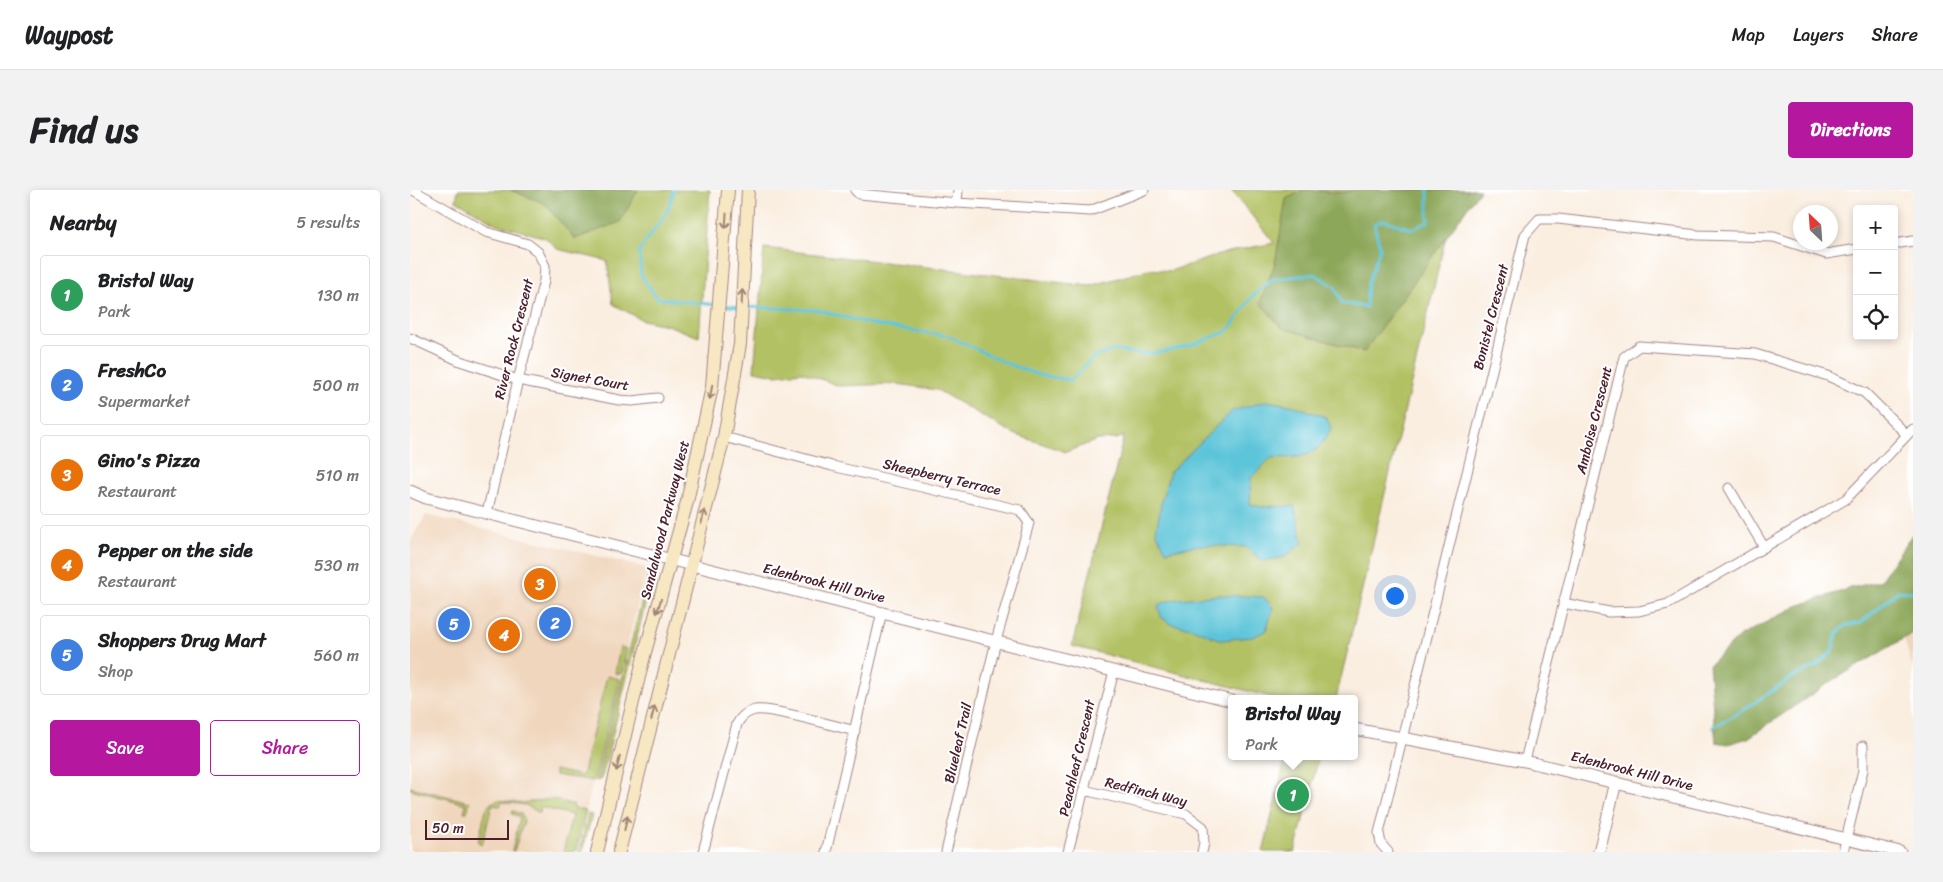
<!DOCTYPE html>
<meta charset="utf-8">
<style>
:root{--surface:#fff;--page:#f2f2f2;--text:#202124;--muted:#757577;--line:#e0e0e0;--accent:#b5179e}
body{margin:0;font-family:Sriracha,sans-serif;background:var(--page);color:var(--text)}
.controls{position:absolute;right:15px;top:15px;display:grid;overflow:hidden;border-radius:5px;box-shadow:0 2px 8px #0003}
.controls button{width:45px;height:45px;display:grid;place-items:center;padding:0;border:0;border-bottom:1px solid var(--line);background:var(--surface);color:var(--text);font:25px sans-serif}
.compass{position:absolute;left:1383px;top:15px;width:45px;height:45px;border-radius:50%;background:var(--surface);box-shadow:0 2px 8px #0003;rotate:335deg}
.scale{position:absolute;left:15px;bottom:12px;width:84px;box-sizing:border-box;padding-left:5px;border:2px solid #4a1f2b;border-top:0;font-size:14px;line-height:18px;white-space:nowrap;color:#4a1f2b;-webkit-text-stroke:4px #fff;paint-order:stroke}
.you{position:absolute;left:984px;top:405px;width:18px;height:18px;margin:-12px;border:4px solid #fff;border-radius:50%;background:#1a73e8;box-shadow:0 0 0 8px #1a73e833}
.badge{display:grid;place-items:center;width:32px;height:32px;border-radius:50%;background:var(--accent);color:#fff;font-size:16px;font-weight:700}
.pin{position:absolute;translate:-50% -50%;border:2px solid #fff;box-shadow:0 1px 5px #0006}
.popup{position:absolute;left:818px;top:505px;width:130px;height:65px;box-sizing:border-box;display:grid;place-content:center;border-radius:5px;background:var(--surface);filter:drop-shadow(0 1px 4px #0005);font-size:16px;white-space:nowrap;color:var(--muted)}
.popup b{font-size:19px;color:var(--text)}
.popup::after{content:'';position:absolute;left:50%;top:100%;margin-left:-10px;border:10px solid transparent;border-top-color:var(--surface)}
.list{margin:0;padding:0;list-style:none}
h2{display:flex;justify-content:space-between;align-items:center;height:65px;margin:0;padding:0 20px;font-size:21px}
h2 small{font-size:16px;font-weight:400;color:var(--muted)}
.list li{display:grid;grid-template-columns:32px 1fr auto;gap:15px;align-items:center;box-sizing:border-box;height:80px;margin:0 10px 10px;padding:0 10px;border:1px solid var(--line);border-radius:5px}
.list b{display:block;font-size:19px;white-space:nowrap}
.list p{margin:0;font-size:16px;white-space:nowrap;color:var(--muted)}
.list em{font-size:16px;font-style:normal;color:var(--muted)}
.actions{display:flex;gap:10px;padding:15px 20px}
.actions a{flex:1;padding:11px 0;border:1px solid var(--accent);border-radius:5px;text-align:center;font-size:18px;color:var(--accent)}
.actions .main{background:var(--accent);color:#fff}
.icon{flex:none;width:28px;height:28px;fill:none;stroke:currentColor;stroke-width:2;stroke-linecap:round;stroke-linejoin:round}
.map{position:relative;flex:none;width:1503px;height:662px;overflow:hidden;border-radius:5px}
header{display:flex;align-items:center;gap:30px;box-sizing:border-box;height:70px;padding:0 25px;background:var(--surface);border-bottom:1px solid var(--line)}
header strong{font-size:24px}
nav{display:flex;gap:28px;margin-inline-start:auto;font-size:18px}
.intro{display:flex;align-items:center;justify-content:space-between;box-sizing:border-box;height:120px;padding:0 30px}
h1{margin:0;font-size:35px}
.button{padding:12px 22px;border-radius:5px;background:var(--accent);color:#fff;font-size:18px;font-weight:700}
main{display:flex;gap:30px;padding:0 30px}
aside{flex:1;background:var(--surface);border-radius:5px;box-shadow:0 2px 8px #0003}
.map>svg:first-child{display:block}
</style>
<header>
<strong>Waypost</strong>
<nav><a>Map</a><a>Layers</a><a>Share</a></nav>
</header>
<div class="intro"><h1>Find us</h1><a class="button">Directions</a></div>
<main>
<aside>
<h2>Nearby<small>5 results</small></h2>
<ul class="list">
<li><span class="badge" style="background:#2e9e5b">1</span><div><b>Bristol Way</b><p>Park</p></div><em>130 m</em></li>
<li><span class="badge" style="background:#3f7fe0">2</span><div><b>FreshCo</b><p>Supermarket</p></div><em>500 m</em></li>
<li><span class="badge" style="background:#e8710a">3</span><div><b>Gino's Pizza</b><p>Restaurant</p></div><em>510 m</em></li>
<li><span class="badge" style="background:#e8710a">4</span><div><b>Pepper on the side</b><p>Restaurant</p></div><em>530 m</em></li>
<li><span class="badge" style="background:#3f7fe0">5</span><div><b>Shoppers Drug Mart</b><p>Shop</p></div><em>560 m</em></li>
</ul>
<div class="actions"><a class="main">Save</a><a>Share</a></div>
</aside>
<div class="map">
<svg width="1503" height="662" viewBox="0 0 1503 662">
<rect width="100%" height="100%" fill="#fff"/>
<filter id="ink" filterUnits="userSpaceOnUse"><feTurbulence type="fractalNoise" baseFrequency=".02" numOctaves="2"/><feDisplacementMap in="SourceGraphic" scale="10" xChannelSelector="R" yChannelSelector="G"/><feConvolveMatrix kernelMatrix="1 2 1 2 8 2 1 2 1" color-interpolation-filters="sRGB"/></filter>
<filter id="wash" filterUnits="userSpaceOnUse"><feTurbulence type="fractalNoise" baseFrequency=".0096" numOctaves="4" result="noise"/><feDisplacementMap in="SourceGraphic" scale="20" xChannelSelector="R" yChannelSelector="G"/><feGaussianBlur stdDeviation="1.12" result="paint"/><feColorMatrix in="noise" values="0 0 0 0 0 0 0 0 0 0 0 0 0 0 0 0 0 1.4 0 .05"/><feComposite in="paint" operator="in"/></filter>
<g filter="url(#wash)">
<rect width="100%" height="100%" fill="#faeee0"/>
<!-- built -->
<path fill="#f0d6bc" d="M16,325L237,378L165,662H0V351Z
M1503,440V478L1493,446Z"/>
<!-- green -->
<path fill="#b2c164" stroke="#7e7048" d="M48,0H300L289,147L257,135L232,130L203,114L197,71L147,59L136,48L86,34L46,10Z
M821,0H1065L1039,34L926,509H869L662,456L714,246L707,249L688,250L656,262L604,244L527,200L487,194L429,196L392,182L366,185L344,181L354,58L680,96L740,79L760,81L818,62L864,53Z
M238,386L240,388L238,403L193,583L191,589L186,591Z
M210,457L217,459L211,484L205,483Z
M197,486L210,489L184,591L145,585V580L172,586Z
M876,566H909L885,662H853Z
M0,597L60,612L57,622H54L56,614L0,599Z
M142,609L164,615L163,618L176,621L166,662H153L162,625L130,617L129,623L116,615L92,612L90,616L82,615L72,655L68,652L76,619L81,613L88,610L111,613Z
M103,621L111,624L114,631L104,661H102L110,627L102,624Z
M178,624L182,625L172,662H169Z"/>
<!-- forest -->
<path fill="#8da75a" stroke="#6c6342" d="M100,0H228L210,32L165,49L134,13Z
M893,0C910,0 929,6 944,0H1070L954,162L872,138L850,113L865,73L876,9Z
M1503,343V443L1417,494L1338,548L1318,554L1306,552L1299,475L1330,446L1387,416L1441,398L1470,391Z"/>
<!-- water -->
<path fill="#5dc5d9" stroke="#547282" d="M857,211L885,216L916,227L921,238C906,270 892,267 861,268L841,288L840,314L851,317L884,316L893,353L874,367L853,371L835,357L790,355L756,361L746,342L752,309L760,282L822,221Z
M809,405L854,407L863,418L856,441L842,447L811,450L782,438L761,434L751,427L748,415L761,410Z"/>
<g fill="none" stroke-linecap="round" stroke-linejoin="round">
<!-- stream -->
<path stroke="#5dc5d9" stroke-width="3" d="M264,0L258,20L229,61L231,85L247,108L306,115
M312,115L328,117
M335,117L407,120L465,135L538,146L598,174L629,185L661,190L684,167L704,160L734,164L753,162L782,155L818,141L842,107L863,89L905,84L925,97L932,113L956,117L958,93L970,58L964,34L973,30L1002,39L1018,32V0
M1303,537L1332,521L1381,488L1406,476L1422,462L1427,443L1436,435L1451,433L1488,401L1503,402"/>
</g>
</g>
<g filter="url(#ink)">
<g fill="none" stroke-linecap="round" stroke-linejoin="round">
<defs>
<path id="minor" d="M3,0L76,42L118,54L128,62L135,76L134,91L108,190L77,323
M445,0L449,4L547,13L680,21L734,0
M547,13L548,0
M1484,54L1503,51
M0,148L50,171L108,190L209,210L222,211L248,208
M314,247L422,276L610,320L619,333L586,451L536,662
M1319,298L1354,357
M1153,413L1199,422L1229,421L1258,414L1436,309L1503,239
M1115,571L1214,167L1229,156L1345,164L1418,186L1455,203L1496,244
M674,600L776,624L793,637L794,653L792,662
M293,662L327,534C331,526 336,522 345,520C361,517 425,536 445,541
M416,662L472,422
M658,662L704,481
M978,662L971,654L969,643L1115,45L1129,29H1148L1288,45L1364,47L1416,64L1447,59
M1433,662L1453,580V556"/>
<path id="tertiary" d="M0,301L16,308L822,511
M944,539L1115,571L1490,662
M1189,662L1206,592"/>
<path id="secondary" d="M187,662L234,466L277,312L302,197L318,0
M209,662L314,247L330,154L338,0"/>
</defs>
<!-- minor casing -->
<use href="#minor" stroke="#a28686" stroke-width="11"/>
<!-- tertiary casing -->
<use href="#tertiary" stroke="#a28686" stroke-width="13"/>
<!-- secondary casing -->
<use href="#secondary" stroke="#a28686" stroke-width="14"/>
<!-- minor -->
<use href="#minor" stroke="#fff" stroke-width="9"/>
<!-- tertiary -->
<use href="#tertiary" stroke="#fff" stroke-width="11"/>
<!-- secondary -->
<use href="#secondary" stroke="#f7e8c3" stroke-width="12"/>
</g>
<!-- one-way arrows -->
<defs><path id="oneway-shaft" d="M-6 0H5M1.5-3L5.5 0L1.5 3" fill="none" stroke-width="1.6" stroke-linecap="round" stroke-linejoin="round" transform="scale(1.25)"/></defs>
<g stroke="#a08477">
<use href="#oneway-shaft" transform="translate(316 31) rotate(94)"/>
<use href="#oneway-shaft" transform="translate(332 107) rotate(-87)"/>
<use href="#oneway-shaft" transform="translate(301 202) rotate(100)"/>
<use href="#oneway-shaft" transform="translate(293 327) rotate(-75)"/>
<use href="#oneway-shaft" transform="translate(249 416) rotate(106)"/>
<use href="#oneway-shaft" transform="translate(243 523) rotate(-76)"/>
<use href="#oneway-shaft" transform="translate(208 574) rotate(104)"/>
<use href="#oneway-shaft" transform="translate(216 633) rotate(-77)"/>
</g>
</g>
<g text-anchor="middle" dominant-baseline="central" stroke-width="4" stroke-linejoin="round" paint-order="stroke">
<!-- street labels -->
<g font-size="14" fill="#4a1f2b" stroke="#fff">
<text transform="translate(1081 127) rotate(-76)">Bonistel Crescent</text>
<text transform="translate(104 149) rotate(-76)">River Rock Crescent</text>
<text transform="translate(180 189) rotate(10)">Signet Court</text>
<text transform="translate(1184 230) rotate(-76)">Amboise Crescent</text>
<text transform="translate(532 287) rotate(13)">Sheepberry Terrace</text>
<text transform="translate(255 330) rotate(-76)">Sandalwood Parkway West</text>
<text transform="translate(414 393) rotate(14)">Edenbrook Hill Drive</text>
<text transform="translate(548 553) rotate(-77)">Blueleaf Trail</text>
<text transform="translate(667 568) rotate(-77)">Peachleaf Crescent</text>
<text transform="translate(1222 581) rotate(14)">Edenbrook Hill Drive</text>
<text transform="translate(736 602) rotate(14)">Redfinch Way</text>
</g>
</g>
</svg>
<div class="controls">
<button>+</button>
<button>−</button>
<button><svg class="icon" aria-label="locate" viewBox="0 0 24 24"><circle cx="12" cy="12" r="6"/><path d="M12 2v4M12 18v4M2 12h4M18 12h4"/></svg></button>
</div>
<svg class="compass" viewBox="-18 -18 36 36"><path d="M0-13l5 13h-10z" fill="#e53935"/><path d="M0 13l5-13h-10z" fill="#757577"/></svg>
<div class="scale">50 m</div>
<div class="you"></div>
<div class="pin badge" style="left:883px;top:605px;background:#2e9e5b">1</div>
<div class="popup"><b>Bristol Way</b>Park</div>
<div class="pin badge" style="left:145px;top:433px;background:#3f7fe0">2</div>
<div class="pin badge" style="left:130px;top:394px;background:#e8710a">3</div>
<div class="pin badge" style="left:94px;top:445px;background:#e8710a">4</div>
<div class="pin badge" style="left:44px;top:434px;background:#3f7fe0">5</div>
</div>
</main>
